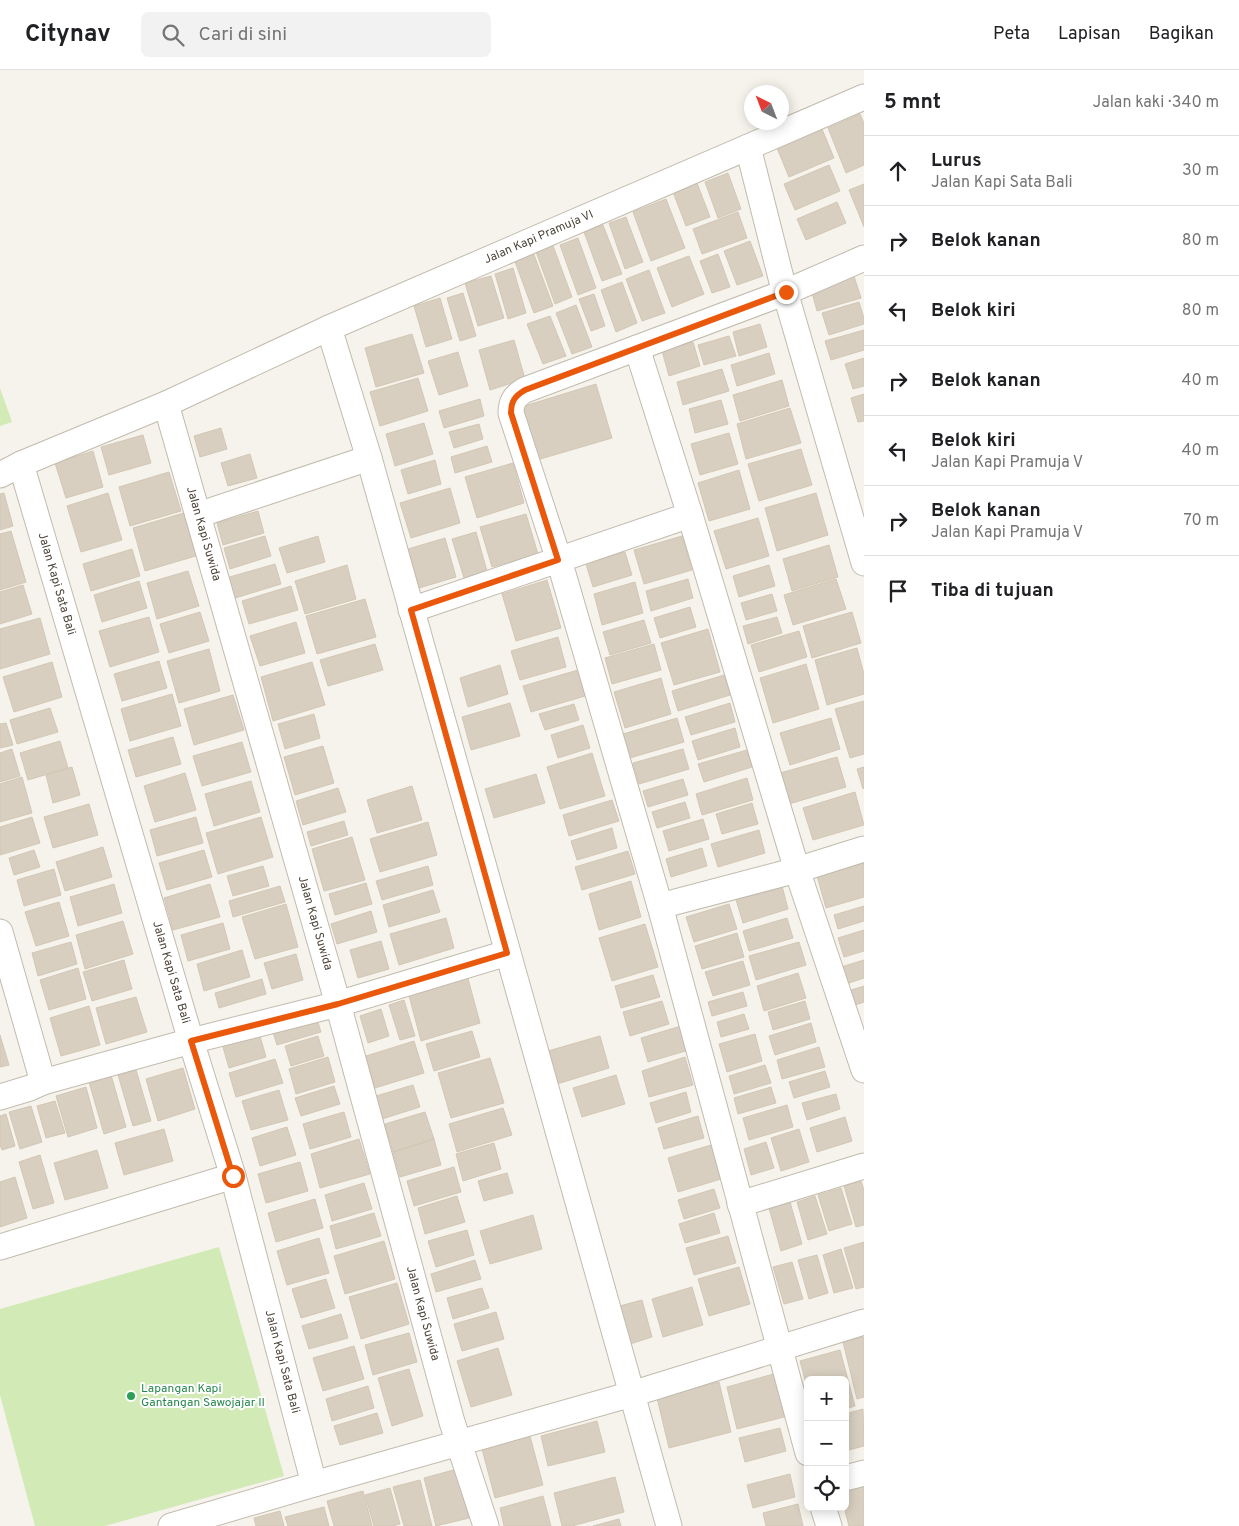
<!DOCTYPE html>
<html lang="id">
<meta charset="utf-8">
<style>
:root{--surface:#fff;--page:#f2f2f2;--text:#202124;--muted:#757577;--line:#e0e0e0}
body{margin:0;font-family:Overpass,sans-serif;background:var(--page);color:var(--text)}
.controls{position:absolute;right:15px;bottom:15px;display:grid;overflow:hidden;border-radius:8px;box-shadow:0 2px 12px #0003}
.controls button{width:45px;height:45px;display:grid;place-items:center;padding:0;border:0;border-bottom:1px solid var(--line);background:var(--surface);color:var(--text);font:25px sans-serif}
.compass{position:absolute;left:744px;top:15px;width:45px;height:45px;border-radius:50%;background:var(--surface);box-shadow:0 2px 12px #0003;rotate:318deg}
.stop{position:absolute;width:15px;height:15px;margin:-11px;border:4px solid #ea580c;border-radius:50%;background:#fff}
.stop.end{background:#ea580c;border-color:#fff;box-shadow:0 1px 5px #0008}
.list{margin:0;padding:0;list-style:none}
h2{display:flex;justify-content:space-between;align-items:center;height:65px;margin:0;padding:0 20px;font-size:21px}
h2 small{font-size:16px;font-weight:400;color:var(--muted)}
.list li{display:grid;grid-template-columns:32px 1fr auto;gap:15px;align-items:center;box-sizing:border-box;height:70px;padding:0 20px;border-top:1px solid var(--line)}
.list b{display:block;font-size:19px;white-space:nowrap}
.list p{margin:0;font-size:16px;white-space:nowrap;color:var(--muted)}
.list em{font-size:16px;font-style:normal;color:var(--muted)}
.icon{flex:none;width:28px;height:28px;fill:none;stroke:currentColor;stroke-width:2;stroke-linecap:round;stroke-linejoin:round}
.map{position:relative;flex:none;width:864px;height:1456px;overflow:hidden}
header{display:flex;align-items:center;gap:30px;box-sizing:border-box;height:70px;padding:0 25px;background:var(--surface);border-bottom:1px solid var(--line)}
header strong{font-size:24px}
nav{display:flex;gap:28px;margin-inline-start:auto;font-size:18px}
.search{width:350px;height:45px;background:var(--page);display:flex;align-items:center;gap:12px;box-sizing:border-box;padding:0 18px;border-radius:8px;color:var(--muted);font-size:19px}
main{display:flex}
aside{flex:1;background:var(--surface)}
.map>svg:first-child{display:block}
</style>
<header>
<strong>Citynav</strong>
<div class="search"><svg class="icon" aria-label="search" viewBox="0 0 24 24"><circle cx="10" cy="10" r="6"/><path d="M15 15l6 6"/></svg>Cari di sini</div>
<nav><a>Peta</a><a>Lapisan</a><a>Bagikan</a></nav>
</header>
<main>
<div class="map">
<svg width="864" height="1456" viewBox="0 0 864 1456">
<rect width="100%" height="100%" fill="#f6f3ec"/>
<!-- green -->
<path fill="#d2eab5" d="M0,318L12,352L0,356Z
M219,1177L284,1406L105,1456H35L0,1325V1239Z"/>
<!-- building -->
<path fill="#d8cfc1" stroke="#d3c7b4" d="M860,44L864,53V95L846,103L828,58Z
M822,59L834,88L789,107L777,78Z
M829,95L840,121L795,140L784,114Z
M728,103L741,139L718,148L705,112Z
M697,113L710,147L686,156L673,122Z
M864,114V157L849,120Z
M666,129L685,178L651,191L633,142Z
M837,132L846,153L806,170L797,149Z
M738,142L747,168L702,184L693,159Z
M626,147L643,192L625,199L609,153Z
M603,155L622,204L602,211L584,162Z
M578,168L596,218L578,225L560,175Z
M750,171L763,206L737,215L724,181Z
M552,173L572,227L555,234L535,179Z
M533,182L553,236L534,243L514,189Z
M718,184L730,217L712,223L700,191Z
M689,186L704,224L672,237L657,198Z
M513,198L526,243L508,249L495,204Z
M649,200L665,243L642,251L626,209Z
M491,206L504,248L478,256L465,213Z
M854,206L861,228L817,241L811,219Z
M622,212L637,253L616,262L601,220Z
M463,223L476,266L460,271L447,228Z
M594,224L605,256L591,261L579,229Z
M440,228L452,269L426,277L414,236Z
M859,232L864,248V254L829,265L822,243Z
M576,235L592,277L572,284L556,243Z
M550,246L566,286L543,294L527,254Z
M760,254L767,277L739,286L733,262Z
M864,260V280L831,290L825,271Z
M412,264L424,303L376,317L365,278Z
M729,266L736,286L704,295L698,275Z
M514,270L525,309L490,320L479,280Z
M693,272L700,296L669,306L662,281Z
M458,282L468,316L439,325L428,291Z
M769,283L775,304L737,316L731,295Z
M864,288V316L853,319L845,294Z
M722,299L729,321L683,335L677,312Z
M418,308L428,341L380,356L370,322Z
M782,310L789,336L740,351L733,325Z
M596,314L612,368L537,390L521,337Z
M864,324V351L858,352L851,328Z
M480,329L484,346L444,358L439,341Z
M721,330L728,354L695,363L689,339Z
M790,338L801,373L746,389L737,354Z
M424,353L433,384L395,396L386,364Z
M479,354L483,369L454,378L449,362Z
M221,358L227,379L200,387L194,366Z
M729,363L738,394L700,405L691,374Z
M143,365L151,393L109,405L101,377Z
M487,376L492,392L455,403L451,387Z
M801,379L812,415L759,431L748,394Z
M93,381L103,417L66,428L55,393Z
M250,384L257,408L228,416L221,393Z
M435,390L441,414L408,424L401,400Z
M513,393L524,433L477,448L465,407Z
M739,400L750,439L709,451L698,413Z
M169,402L181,441L130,456L119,417Z
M450,418L460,453L411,468L400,433Z
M4,423L13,456L0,460V424Z
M108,423L122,470L81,482L67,436Z
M816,423L828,465L777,481L765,438Z
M258,441L264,463L223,475L217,453Z
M187,442L199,485L145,501L133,458Z
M526,444L538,484L492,497L480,457Z
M758,448L769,486L726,499L714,461Z
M11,461L26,512L0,520V464Z
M476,462L487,501L464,508L452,469Z
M265,466L271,486L230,499L224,478Z
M318,466L325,492L287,503L279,478Z
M682,466L692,500L644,514L634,480Z
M445,468L456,507L419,518L408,479Z
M829,475L838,507L792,521L783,489Z
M132,479L140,506L91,521L83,494Z
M625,482L632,505L593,517L586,494Z
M275,494L281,514L232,529L226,508Z
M347,495L356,529L305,544L295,511Z
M769,495L775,516L739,527L733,506Z
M188,501L199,536L157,549L147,513Z
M688,509L693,528L651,541L646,521Z
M836,509L846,539L793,555L784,525Z
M547,510L561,558L516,571L502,524Z
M139,511L147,538L102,552L94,525Z
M635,512L643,543L602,555L594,524Z
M23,515L32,544L0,554V522Z
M291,516L298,540L249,554L242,531Z
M772,524L777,541L746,550L741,533Z
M365,529L376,567L317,584L306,546Z
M690,537L696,557L660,568L654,548Z
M200,542L209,571L169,583L160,554Z
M852,542L861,573L812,588L803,556Z
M149,547L159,582L110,597L99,561Z
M777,547L782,563L748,574L743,556Z
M40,548L50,584L0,599V559Z
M644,550L651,573L610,585L603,562Z
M296,552L305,583L260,596L250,566Z
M708,559L720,602L674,615L661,573Z
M799,561L807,587L759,602L751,575Z
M558,567L566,597L520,610L511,581Z
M375,574L383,600L328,616L320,590Z
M654,574L661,600L612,614L605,588Z
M857,578L864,604V624L827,635L815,590Z
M209,579L220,621L179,633L167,591Z
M159,591L167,618L122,631L114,604Z
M52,592L62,627L14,642L3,607Z
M312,592L325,635L273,651L261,607Z
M806,594L819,639L773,653L760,608Z
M500,595L508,624L468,637L460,608Z
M578,600L585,626L531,642L523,616Z
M724,605L730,625L678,641L672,621Z
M661,608L671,644L625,658L614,622Z
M172,624L181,656L130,671L121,639Z
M233,625L244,660L194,675L184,639Z
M864,631V684L850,688L835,639Z
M510,633L520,666L471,680L462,647Z
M730,633L735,652L691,665L685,647Z
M574,634L579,650L545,660L539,644Z
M50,638L58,662L17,674L10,650Z
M314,644L320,668L285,679L278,654Z
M677,648L684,672L630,688L623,664Z
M831,648L840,679L790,695L780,663Z
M6,653L13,675L0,678V654Z
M583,655L590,678L558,688L551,665Z
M735,658L740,677L698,690L692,671Z
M173,667L181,694L136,707L128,680Z
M60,671L68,698L28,710L20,683Z
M242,672L251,702L202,716L193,686Z
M323,676L334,713L295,725L284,687Z
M12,679L20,706L0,712V683Z
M683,679L689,699L639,714L633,693Z
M747,680L752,697L704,712L698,694Z
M592,683L605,726L560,739L547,697Z
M837,687L846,717L789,734L780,703Z
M72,697L80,725L53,733L46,705Z
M864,697V718L863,719L857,699Z
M185,703L196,740L155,752L144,716Z
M536,704L545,733L494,748L485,719Z
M22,707L32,743L0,752V714Z
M747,708L753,730L702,745L696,724Z
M683,709L688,725L648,737L643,721Z
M251,711L260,742L214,756L205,724Z
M412,716L422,750L377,763L367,730Z
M338,718L346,742L303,755L296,731Z
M855,722L864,755L813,770L803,738Z
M612,730L619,751L569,766L563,745Z
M685,732L690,748L657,758L652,742Z
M752,733L758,754L722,764L716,744Z
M89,734L98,765L53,778L44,747Z
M32,747L40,773L0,785V757Z
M196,747L203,773L157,786L150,760Z
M261,747L273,787L218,804L206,763Z
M703,749L709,769L669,781L663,761Z
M344,751L348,765L311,776L307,762Z
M428,752L437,785L380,802L370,769Z
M612,758L617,778L577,790L571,771Z
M759,760L765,783L718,797L711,774Z
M352,767L365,810L324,821L312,779Z
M103,777L112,807L65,821L56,792Z
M702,778L707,796L671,807L666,789Z
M34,780L40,797L14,805L9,788Z
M204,780L212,807L167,820L159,793Z
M628,781L635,804L582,820L575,797Z
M863,792L864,797V827L826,838L817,806Z
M263,796L269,816L233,826L227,806Z
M428,796L433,815L382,830L376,811Z
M54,799L61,825L24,836L17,810Z
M631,811L641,847L599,860L589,824Z
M781,812L788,839L743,853L735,826Z
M366,813L372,834L335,845L329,824Z
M114,814L122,843L78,856L70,827Z
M210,814L220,847L173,860L164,828Z
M280,816L285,832L233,847L229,831Z
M433,820L440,842L389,857L383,835Z
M59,832L69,866L36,876L25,842Z
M286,834L298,877L255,889L242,847Z
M729,834L737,859L694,872L686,847Z
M864,836V851L838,859L834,845Z
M371,841L377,862L337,874L331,854Z
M446,848L454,878L399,895L390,864Z
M787,848L793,868L749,881L743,861Z
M123,851L133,884L85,899L76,865Z
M223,853L230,879L188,891L181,865Z
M645,854L658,897L612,911L599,868Z
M864,860V881L844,887L838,868Z
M737,863L744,887L702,899L695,876Z
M381,871L389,899L358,908L350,880Z
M71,872L77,894L38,906L32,883Z
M799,872L806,895L756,910L749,886Z
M242,880L250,907L204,921L197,894Z
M296,884L303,910L272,919L264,893Z
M124,890L132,919L92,931L83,902Z
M864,890V908L846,914L841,897Z
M743,891L750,915L713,926L705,902Z
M78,898L86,929L49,940L40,910Z
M798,903L806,928L764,941L757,916Z
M467,905L480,953L421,971L408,922Z
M653,905L660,927L621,938L615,916Z
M262,909L266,924L219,938L215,923Z
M864,916V932L852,936L848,921Z
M743,922L747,936L712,946L708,932Z
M136,927L147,962L106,974L96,938Z
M404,930L415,966L400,970L389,935Z
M662,931L669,954L630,966L623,942Z
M805,931L810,949L773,960L768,942Z
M89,936L100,975L61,986L50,948Z
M381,939L389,966L368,973L360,946Z
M744,944L749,959L721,967L717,952Z
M316,946L321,962L277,975L272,959Z
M811,953L816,972L775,985L769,966Z
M681,956L689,980L648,992L641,968Z
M258,959L266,987L229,998L221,970Z
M472,961L480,987L434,1001L426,974Z
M755,964L762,991L727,1002L719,974Z
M0,965L9,995L0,997Z
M318,966L324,986L291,996L285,976Z
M600,966L609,998L557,1014L548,981Z
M414,971L424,1003L375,1018L366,986Z
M819,977L825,997L782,1009L777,990Z
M328,987L335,1012L296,1024L289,999Z
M685,987L693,1015L649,1027L642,1001Z
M490,988L504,1033L451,1048L438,1003Z
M275,989L283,1013L236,1027L229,1003Z
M765,995L771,1013L734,1024L729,1006Z
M183,998L195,1039L158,1051L146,1009Z
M136,1000L151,1051L133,1056L118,1005Z
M825,1001L830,1017L794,1028L789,1012Z
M111,1005L126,1057L104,1064L89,1012Z
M616,1005L625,1034L582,1047L573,1018Z
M413,1015L420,1037L382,1049L376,1026Z
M334,1016L340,1034L301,1046L295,1028Z
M86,1017L97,1058L68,1067L56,1026Z
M771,1017L776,1033L738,1044L734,1028Z
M279,1020L288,1050L251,1060L242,1031Z
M686,1022L691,1042L656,1053L650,1033Z
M836,1024L840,1039L807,1050L802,1033Z
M55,1031L65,1063L46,1068L37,1036Z
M787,1035L793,1057L749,1070L743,1048Z
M31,1036L42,1072L20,1079L9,1042Z
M503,1038L512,1065L457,1082L449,1054Z
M344,1042L351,1067L310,1079L303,1054Z
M425,1042L434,1069L393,1082L385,1054Z
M6,1044L15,1076L2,1080L0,1075V1046Z
M698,1046L704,1068L664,1079L658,1058Z
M845,1047L852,1071L817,1082L810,1058Z
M287,1057L296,1085L260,1096L252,1068Z
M164,1059L173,1091L124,1105L115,1073Z
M799,1059L809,1092L781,1101L771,1068Z
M359,1069L370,1104L320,1118L311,1084Z
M434,1069L441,1095L400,1107L393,1082Z
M766,1072L774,1098L751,1105L744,1079Z
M494,1073L501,1099L463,1111L456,1084Z
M711,1075L721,1109L678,1122L668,1088Z
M97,1080L108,1118L65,1130L54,1093Z
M40,1085L54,1133L33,1139L19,1092Z
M300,1092L308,1121L266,1133L258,1104Z
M454,1097L461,1122L414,1136L407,1111Z
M507,1103L513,1123L484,1131L478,1111Z
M15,1107L27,1148L0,1157V1112Z
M861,1111L864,1120V1155L856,1157L844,1116Z
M364,1113L372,1139L332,1151L325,1125Z
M841,1118L852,1154L829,1161L818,1125Z
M714,1119L720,1138L684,1149L678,1130Z
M457,1126L465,1152L425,1164L418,1138Z
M815,1126L827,1164L808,1170L797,1132Z
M315,1129L323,1158L276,1172L268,1143Z
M790,1132L802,1174L781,1181L769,1138Z
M374,1143L381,1166L336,1179L330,1156Z
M714,1143L720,1163L685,1173L679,1154Z
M533,1145L542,1179L490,1194L480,1161Z
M467,1160L474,1185L436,1197L428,1171Z
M728,1166L736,1193L694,1205L686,1178Z
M319,1168L329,1203L287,1215L277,1181Z
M384,1171L395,1209L345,1224L334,1186Z
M864,1172V1217L856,1219L844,1178Z
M841,1179L853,1218L834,1223L823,1185Z
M817,1185L828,1223L809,1229L798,1190Z
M475,1190L481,1209L436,1222L431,1204Z
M792,1192L803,1229L784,1234L773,1197Z
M739,1197L750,1234L709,1246L698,1209Z
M326,1209L335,1238L301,1248L292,1219Z
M397,1213L409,1254L361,1269L349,1227Z
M692,1217L703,1255L663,1267L652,1229Z
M482,1218L489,1238L453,1249L447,1228Z
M642,1230L652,1267L627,1275L616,1237Z
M496,1242L504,1269L462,1281L454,1254Z
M341,1244L348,1268L309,1279L302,1256Z
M409,1263L417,1292L373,1305L365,1275Z
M864,1267V1327L857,1329L843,1272Z
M354,1276L364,1309L323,1321L313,1288Z
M498,1278L512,1325L471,1337L457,1291Z
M840,1280L855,1336L845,1339V1310H808V1321L800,1291Z
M409,1299L423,1346L392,1356L378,1308Z
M777,1303L788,1346L737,1359L727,1317Z
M719,1312L731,1362L669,1378L657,1328Z
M368,1316L374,1338L332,1351L326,1329Z
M863,1339L864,1376L845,1381V1344Z
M377,1343L383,1363L340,1375L334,1356Z
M597,1351L605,1382L548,1396L541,1366Z
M780,1358L786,1381L745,1392L739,1368Z
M530,1366L543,1415L495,1428L482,1379Z
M457,1399L469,1448L436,1456L424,1408Z
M790,1404L795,1427L753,1438L747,1415Z
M615,1407L624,1442L572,1456H562L554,1423Z
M420,1410L432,1456H404L393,1417Z
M864,1416V1456H849L844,1437L845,1421Z
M390,1418L400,1454L392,1456H374L365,1425Z
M363,1421L372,1456H334L327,1431Z
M543,1426L551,1456H504L500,1438Z
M798,1434L803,1456H766L763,1443Z
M324,1437L329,1456H288L285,1447Z
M280,1441L284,1456H256L254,1448Z
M619,1449L621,1456H593Z"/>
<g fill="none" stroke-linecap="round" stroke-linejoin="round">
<defs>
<g id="minor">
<path d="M748,77L781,208L864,493"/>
<path d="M329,258L369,388L669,1456"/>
<path d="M637,278L690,445L797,800L864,1000"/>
<path id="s1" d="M166,334L338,934L452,1352L486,1456"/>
<path id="s2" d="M21,394L191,971L233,1106L314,1414"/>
<path id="s3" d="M0,405L21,394L166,334L329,258L864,27"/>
<path d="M198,445L369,388"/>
<path d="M411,540L690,445"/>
<path d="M660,836L797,800L864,779"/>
<path d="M0,862L43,1012"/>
<path d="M0,1027L30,1018L43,1012L191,971L338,934L507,883"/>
<path d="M740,1134L864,1096"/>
<path d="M0,1177L233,1106"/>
<path d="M808,1383L660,836L559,490L511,343C511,331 515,326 525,320L786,222L864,188"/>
<path d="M845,1408L864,1403"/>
<path d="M823,1437L829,1456"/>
<path d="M171,1456L314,1414L632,1324L864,1252"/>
</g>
</defs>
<!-- minor casing -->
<use href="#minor" stroke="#c2bbae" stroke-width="27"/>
<!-- minor -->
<use href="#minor" stroke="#fff" stroke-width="25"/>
</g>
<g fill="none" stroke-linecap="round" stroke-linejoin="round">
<!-- route -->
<path stroke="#ea580c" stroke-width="6" d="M233,1106L191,971L338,934L507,883L411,540L558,490L511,343C511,331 515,326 525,320L786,222"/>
</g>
<!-- markers -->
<circle fill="#2e9e5b" stroke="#fff" stroke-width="2" cx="131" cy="1326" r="5"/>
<g text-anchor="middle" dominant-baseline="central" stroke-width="4" stroke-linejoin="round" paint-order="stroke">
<!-- street labels -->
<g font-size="12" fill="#4b4439" stroke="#fff">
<text stroke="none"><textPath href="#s3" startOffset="589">Jalan Kapi Pramuja VI</textPath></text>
<text stroke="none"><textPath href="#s1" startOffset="135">Jalan Kapi Suwida</textPath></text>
<text stroke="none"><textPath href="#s2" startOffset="125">Jalan Kapi Sata Bali</textPath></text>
<text stroke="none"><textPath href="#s1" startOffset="540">Jalan Kapi Suwida</textPath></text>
<text stroke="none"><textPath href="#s2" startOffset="530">Jalan Kapi Sata Bali</textPath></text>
<text stroke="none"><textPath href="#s1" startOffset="945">Jalan Kapi Suwida</textPath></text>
<text stroke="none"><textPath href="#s2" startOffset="935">Jalan Kapi Sata Bali</textPath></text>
</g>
<!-- leisure labels -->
<g font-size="12" fill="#27864d" stroke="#fff" text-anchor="start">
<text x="141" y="1319">Lapangan Kapi<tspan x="141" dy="14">Gantangan Sawojajar II</tspan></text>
</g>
</g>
</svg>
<div class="controls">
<button>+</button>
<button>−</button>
<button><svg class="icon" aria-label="locate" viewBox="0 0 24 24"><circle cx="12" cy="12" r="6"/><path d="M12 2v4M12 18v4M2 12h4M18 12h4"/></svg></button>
</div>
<svg class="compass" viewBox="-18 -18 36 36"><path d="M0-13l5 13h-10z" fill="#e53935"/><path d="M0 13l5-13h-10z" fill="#757577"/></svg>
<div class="stop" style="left:233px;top:1106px"></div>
<div class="stop end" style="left:786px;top:222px"></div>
</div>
<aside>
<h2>5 mnt<small>Jalan kaki · 340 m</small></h2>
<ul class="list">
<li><svg class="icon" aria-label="ahead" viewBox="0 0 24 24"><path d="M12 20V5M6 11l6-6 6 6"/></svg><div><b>Lurus</b><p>Jalan Kapi Sata Bali</p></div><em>30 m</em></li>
<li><svg class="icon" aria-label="right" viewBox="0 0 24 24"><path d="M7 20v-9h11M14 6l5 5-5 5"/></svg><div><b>Belok kanan</b></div><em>80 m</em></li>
<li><svg class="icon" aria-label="left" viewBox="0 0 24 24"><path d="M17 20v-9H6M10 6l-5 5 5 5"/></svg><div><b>Belok kiri</b></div><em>80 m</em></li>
<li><svg class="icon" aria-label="right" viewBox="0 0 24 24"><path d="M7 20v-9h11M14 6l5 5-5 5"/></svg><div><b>Belok kanan</b></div><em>40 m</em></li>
<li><svg class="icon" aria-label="left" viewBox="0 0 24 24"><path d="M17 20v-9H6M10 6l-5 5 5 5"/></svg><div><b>Belok kiri</b><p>Jalan Kapi Pramuja V</p></div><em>40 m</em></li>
<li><svg class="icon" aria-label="right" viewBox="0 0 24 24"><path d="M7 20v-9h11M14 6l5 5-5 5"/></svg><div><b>Belok kanan</b><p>Jalan Kapi Pramuja V</p></div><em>70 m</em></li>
<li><svg class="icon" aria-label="arrive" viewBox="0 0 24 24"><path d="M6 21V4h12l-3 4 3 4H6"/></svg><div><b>Tiba di tujuan</b></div></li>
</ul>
</aside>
</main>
